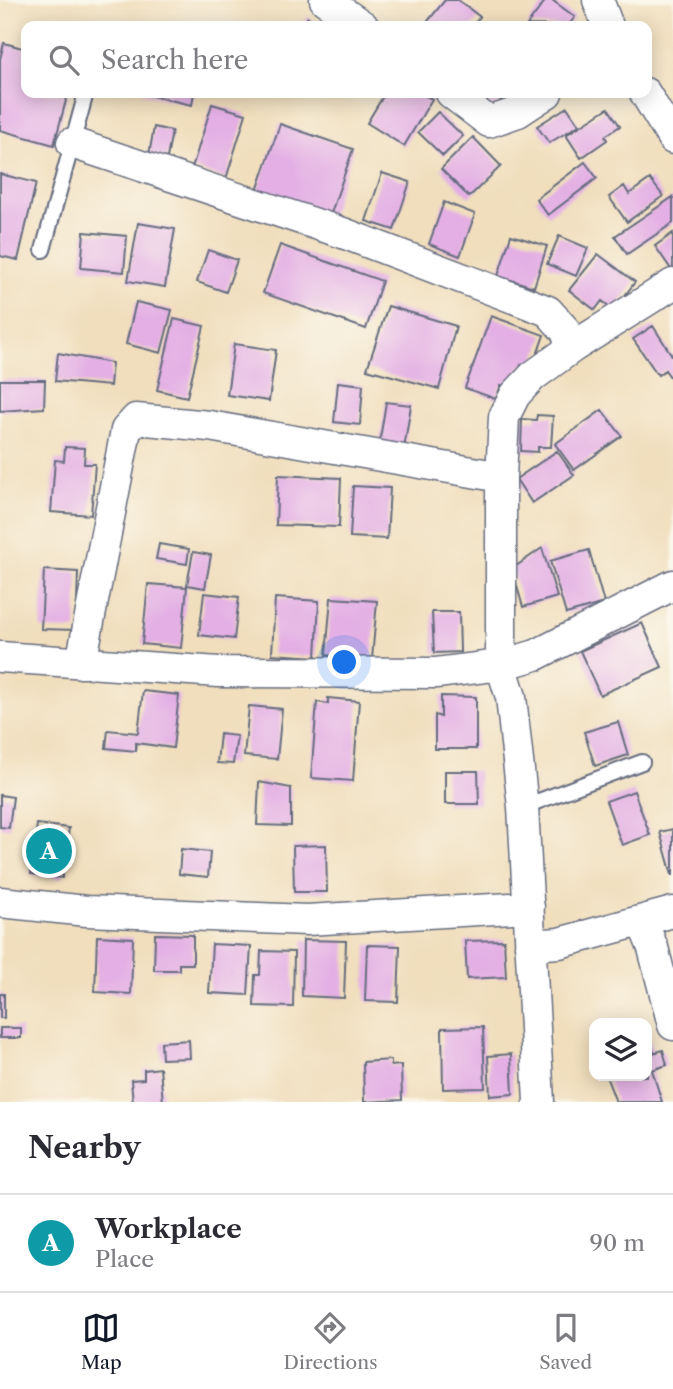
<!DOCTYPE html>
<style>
:root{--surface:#fff;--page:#f2f2f3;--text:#2b2b33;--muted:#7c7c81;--line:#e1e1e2;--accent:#111827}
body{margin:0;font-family:"Libre Caslon Text",serif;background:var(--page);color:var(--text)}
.controls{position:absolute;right:21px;bottom:21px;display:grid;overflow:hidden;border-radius:14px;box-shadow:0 4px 18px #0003}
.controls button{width:63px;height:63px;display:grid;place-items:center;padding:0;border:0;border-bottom:2px solid var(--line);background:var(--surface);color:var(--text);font:35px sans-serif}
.you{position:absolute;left:345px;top:663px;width:24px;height:24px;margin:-18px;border:5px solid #fff;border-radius:50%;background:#1a73e8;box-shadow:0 0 0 10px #1a73e833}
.badge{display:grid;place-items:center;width:46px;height:46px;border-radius:50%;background:var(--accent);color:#fff;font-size:23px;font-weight:700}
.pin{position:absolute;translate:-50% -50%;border:4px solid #fff;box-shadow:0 2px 7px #0006}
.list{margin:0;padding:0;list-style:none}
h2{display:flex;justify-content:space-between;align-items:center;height:91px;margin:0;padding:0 28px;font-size:30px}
h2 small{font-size:23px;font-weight:400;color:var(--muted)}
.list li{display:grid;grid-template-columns:46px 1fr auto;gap:21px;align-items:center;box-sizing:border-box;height:98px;padding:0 28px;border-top:2px solid var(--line)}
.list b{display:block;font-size:26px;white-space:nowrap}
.list p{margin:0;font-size:23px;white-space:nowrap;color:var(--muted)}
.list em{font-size:23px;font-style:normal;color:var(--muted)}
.icon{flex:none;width:38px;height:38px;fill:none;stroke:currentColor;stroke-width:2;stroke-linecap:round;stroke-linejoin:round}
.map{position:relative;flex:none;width:673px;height:1102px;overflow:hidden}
.search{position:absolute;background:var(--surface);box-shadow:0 4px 18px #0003;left:21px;right:21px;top:21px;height:77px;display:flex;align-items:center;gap:18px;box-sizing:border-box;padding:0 24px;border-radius:14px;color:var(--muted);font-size:26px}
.sheet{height:189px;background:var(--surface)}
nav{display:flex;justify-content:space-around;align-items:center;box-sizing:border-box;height:98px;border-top:2px solid var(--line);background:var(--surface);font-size:19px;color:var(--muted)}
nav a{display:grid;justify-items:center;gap:4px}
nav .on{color:var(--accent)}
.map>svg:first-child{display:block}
</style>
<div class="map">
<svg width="673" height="1102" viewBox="0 0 673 1102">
<rect width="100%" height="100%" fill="#fbf7ec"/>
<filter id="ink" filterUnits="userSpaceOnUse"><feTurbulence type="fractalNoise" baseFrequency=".0143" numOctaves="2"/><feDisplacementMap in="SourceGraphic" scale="14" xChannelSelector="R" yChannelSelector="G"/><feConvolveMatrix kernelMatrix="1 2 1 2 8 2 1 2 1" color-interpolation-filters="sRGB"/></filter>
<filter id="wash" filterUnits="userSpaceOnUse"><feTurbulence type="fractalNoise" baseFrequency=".00686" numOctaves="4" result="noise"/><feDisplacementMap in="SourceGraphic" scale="28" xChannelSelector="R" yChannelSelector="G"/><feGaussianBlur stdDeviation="1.57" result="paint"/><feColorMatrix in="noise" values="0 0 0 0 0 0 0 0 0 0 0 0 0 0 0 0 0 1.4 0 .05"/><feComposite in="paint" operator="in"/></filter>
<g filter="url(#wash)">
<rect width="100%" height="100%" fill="#f0debc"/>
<g id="blocks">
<!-- building -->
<path fill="#e3afe4" d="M445,0H458L480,17L472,26H424Z
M546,0H552L575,17L568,26L527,25Z
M308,17L319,26H301Z
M4,43L26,49V93H68L54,145L0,130V59Z
M139,93H194L192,105Z
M385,93H421L432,99L404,146L367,123Z
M473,93H506L493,111Z
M212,104L246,114L226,179L192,168Z
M567,107L579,125L549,143L537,126Z
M608,108L620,126L605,136L607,140L581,158L566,135Z
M438,112L463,136L443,156L418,132Z
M280,124L353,149L330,216L257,191Z
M154,127L172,131L167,158L149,155Z
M473,137L501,166L469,197L441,169Z
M585,162L597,178L548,215L536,199Z
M382,173L410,182L394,230L366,221Z
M0,174L36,183L18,260L0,256Z
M650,179L663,196L627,222L609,197L624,186L629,194Z
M673,197V223L627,254L615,236Z
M444,202L475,214L460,256L429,244Z
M138,223L175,229L165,287L128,281Z
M84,232L127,236L124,272L81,268Z
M673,233V272L655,246Z
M511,235L547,246L534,287L498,276Z
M559,236L588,248L576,276L547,264Z
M280,245L382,281L366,329L263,293Z
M208,250L237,260L226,292L197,282Z
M598,254L635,282L614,310L602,301L595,310L569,290Z
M136,302L172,310L161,353L126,344Z
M388,306L456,326L439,389L367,369Z
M491,316L544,335L532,369L521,365L513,388L501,385L496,399L465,388Z
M174,319L204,326L187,397L157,390Z
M653,326L673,357V375L670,377L665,370L658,375L633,339Z
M234,344L276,350L269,401L227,395Z
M58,353L112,363L110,386L55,381Z
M0,380H45L44,408L0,411Z
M338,382L363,385L360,425L334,422Z
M386,402L411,405L404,449L379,445Z
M602,410L622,436L574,470L555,444Z
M537,415L553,416L551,447H538V452L521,451L522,419L536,420Z
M65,447L85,448L84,464H95L91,515L51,512L55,460L64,461Z
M557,451L574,475L532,503L516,479Z
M278,475L341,478L339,527L276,525Z
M353,486L390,488L387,539L350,537Z
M159,544L189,549L187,564L156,559Z
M542,548L557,597L523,607L512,569Z
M589,550L604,603L566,614L550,561Z
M193,552L211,555L205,588L187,585Z
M44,570L78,572L76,630L41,629Z
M148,584L187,587L181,648L142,644Z
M204,593L239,597L234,639L199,635Z
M275,598L319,601L316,657L272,654Z
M331,598L377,601L372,659L326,655Z
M432,612H459L460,652L434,653Z
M642,623L662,667L600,695L580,651Z
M143,691L179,695L173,748L136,743V751L106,748L108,730L138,733Z
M441,696L476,697V749H435V715L441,717Z
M328,698L359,701L353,781L311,778L317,702L328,704Z
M249,706L282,709L277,759L244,756Z
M618,722L628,755L595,766L584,732Z
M220,734L237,736L233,764L217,763Z
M445,771H478L479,804H445Z
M259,782L291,788V826L257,825Z
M634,791L650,835L622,845L606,801Z
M0,795L13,797L9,828L0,827Z
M37,824L69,828L62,878L31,874Z
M673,829V875H672L660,832Z
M326,845L327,892H294L293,846Z
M181,849L210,852L208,877L179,874Z
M155,934L193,935V964H179V970H154Z
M97,936L133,938L131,994L95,992Z
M303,940L346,941L344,998L302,996Z
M504,940L506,977L467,979L465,941Z
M212,944L251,946L248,995L209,993Z
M367,945L400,946L398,1002L365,1001Z
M261,951L294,952L293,1007L254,1006L255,975H260Z
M0,994H4V1018H0Z
M483,1027L485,1088L443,1089L442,1028Z
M0,1028H21V1038H0Z
M647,1031L654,1053L663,1050L667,1065L652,1070L662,1102H616L606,1076H647Z
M189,1040L190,1058L162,1059L161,1042Z
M511,1054L513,1094L490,1096L488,1056Z
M391,1060V1066L401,1065L402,1100L364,1102L363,1062Z
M160,1068L163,1102H133L131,1080L144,1079V1070Z"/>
</g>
</g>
<g filter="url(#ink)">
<use href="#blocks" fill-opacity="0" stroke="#666c7f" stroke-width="2"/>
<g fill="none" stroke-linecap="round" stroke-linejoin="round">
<defs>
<path id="lane" d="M43,250L86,93
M523,807L642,762"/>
<path id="street" d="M325,0L363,26
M598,0L608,26
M451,93L489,122L518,112L547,93
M645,93L673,139
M72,143L343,233L548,311L565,330L573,347L673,284
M0,657L219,672L436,673L501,665L536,655L673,585
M81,663L126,430L136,419L209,426L501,477
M0,902L87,911L307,920L529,907
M642,921L653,948L673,1025
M530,945L559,943L673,912
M539,1102L523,807L511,697L501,665V477L504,417L515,395L533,376L573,347"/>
</defs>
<!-- lane casing -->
<use href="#lane" stroke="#666c7f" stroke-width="18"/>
<!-- street casing -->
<use href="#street" stroke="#666c7f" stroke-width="33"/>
<!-- lane -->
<use href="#lane" stroke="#fff" stroke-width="14"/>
<!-- street -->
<use href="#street" stroke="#fff" stroke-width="30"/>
</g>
</g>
</svg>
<div class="controls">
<button><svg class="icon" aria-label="layers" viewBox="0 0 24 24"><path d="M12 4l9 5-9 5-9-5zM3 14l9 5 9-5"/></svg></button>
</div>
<div class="you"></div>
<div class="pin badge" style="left:49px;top:851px;background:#0f9aa8">A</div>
<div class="search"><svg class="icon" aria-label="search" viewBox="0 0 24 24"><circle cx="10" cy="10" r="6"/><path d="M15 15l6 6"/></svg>Search here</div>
</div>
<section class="sheet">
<h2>Nearby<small></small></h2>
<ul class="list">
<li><span class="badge" style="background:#0f9aa8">A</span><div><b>Workplace</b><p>Place</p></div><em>90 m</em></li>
</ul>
</section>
<nav>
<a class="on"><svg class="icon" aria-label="map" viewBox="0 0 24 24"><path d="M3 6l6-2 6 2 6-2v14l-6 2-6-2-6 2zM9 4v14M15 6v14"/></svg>Map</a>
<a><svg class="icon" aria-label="directions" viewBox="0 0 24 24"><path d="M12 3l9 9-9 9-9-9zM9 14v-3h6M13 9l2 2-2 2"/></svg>Directions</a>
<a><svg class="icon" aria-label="saved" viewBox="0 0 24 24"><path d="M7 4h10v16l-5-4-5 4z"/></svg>Saved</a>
</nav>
